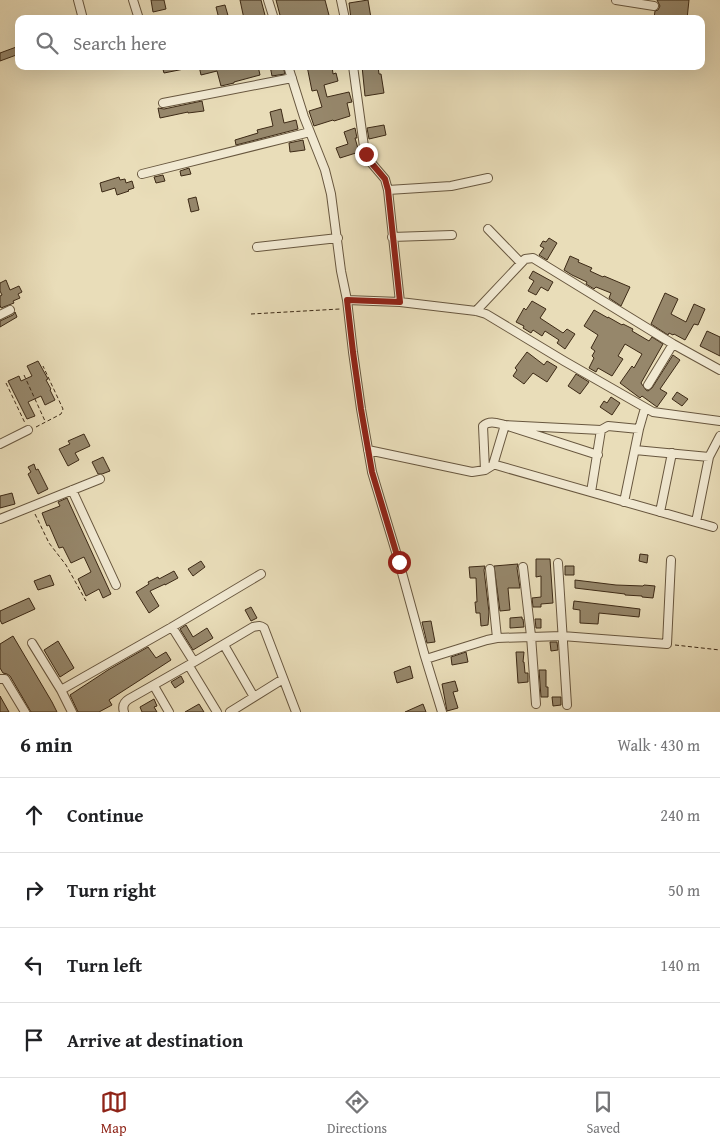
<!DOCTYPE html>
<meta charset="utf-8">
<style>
:root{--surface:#fff;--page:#f2f2f2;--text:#202124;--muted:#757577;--line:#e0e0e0;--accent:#8f2418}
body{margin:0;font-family:"Gentium Book Plus",serif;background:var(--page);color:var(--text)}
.stop{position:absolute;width:15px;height:15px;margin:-11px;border:4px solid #8f2418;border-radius:50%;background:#fff}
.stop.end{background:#8f2418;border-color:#fff;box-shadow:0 1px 5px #0008}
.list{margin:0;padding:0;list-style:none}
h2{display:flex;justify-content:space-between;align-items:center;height:65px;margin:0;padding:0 20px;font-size:21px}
h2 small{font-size:16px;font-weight:400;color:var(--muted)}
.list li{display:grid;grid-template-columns:32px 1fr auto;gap:15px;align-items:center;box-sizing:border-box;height:75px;padding:0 20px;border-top:1px solid var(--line)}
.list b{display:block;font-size:19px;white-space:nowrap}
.list em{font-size:16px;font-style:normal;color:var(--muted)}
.icon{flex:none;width:28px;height:28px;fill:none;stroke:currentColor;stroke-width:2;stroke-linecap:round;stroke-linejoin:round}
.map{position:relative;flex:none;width:720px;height:712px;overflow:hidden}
.search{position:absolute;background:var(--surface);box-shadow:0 5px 20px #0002;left:15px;right:15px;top:15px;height:55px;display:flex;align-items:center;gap:12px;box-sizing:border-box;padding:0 18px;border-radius:10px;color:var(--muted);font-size:19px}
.sheet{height:365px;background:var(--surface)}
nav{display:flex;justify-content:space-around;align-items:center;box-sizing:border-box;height:70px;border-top:1px solid var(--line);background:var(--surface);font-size:14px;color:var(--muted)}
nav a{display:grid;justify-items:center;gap:2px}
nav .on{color:var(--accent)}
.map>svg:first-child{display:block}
</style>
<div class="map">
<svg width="720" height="712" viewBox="0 0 720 712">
<rect width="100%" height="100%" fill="#e9ddb9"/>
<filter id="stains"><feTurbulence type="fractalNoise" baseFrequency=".004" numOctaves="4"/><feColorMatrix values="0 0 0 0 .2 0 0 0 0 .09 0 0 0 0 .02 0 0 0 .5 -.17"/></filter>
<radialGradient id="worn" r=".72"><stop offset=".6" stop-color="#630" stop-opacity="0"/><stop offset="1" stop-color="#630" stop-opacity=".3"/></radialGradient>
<!-- building -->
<path fill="#96876b" stroke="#3d2a16" d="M151,0H164L166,9L153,12Z
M240,0H261L266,19H244Z
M276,0H325L330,19H281Z
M368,0L371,18L351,19L349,3Z
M657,0H689L687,19L654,18L655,11L658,10L660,6Z
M225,5L229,19H219L216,7Z
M19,46V54L0,61V53Z
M162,66H184V69L164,73Z
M199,66H228V69L237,66H258L260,75L234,82V83L221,86L217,71L201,75Z
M270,66H283L285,74L272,76Z
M307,66H332L333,74L336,73L338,81L324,85L327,97L349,92L352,102L347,103L350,116L334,121L333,120L314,126L309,111L322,107L317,90L312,91Z
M362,66H378L379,74H381L384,93L365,96Z
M202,101L204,111L188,113V112L160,118L158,108L164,109Z
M281,109L284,123L296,120L298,129L236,145L235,140L258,133L257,130L273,126L270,112Z
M384,125L386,135L369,139L367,128Z
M355,128L357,138H355L359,152L340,158L336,148L348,144L344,132Z
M303,140L305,150L290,152L289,143Z
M189,168L191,174L181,176L180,171Z
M163,175L165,181L156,183L154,177Z
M119,177L120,180L125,179L126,183L132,181L134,188L128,190L129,191L117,195L115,188L102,192L100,183Z
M196,197L199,210L191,212L188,199Z
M549,238L557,243L547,260L539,255L544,248L540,246L543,241L546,242Z
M570,256L579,260L578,262L592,268L590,271L603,277L604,276L630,287L621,306L609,298L611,293L596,287L594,289L586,284L587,282L572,275L564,270Z
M533,271L553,282L548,291L541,287L536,295L528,291L534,281L529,278Z
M6,280L10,290L19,286L22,292L18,294L20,298L13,301L14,303L1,308L0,305V296L2,295L0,291V283Z
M665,293L678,299L671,314L686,322L694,304L705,309L698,325L694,324L685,340L674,334L673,335L669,333L668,335L651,324Z
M532,301L546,309L540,318L563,333L567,329L575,334L565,349L557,343L559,340L545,331L542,336L533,330L531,333L523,328L524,326L516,322L524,308L526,310Z
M594,310L608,318V317L622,325L623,324L633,329L632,331L649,341L652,337L663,344L641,383L646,390L648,391L652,388L673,355L680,360L660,389L667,393L657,407L642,396L640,398L620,383L632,366L634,368L642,354L625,344L618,356L623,359L612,376L598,368L596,372L589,368L594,358L592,356L595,351L591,348L598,335L584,326Z
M15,312L17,317L0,327V321L13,315Z
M707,331L720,337V356L700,346Z
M527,352L544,365L547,361L557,367L547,382L533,373L524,384L513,376L517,370L515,368Z
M38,361L48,379L46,380L51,389L50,390L55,400L45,405L41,396L28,402L35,416L27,419L8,381L19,376L21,381L32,376L27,366Z
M576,374L589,382L580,394L568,386Z
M677,392L688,399L682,406L672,399Z
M611,397L620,403L612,415L600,407L604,401L607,403Z
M84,434L90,446L75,453L79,460L68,466L59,449L70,444L68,441Z
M103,457L110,471L102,474H98L92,462Z
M34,464L36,470L38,469L48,489L38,494L28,474L31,472L28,467Z
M12,493L15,504L0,508V496Z
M67,498L111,594L103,598L99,589L86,596L78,579L91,572L84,557L71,563L63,547L59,548L49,525L47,526L42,513L60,506L58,502Z
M640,554L648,555L647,563L639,561Z
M536,559H550L553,603L541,604V607H533L532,598L541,597V576L536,577Z
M201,561L205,567L193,576L188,569Z
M518,564L517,568L520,588H508L510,610L500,611L494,566Z
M485,566L484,570L489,612L488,625L481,626L480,613H476L475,602H477L476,578H470L469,567Z
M565,566H574V575H565Z
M174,571L178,578L165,585V584L150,591L159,606L149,613L136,592L149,584L148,582L158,577L159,579Z
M50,575L54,585L38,590L34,581Z
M575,580L616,585L643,586L644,585L655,586L653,598L642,597V596L625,595V594L575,588Z
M29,598L35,609L2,624L0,620V611Z
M574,601L640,609L639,617L599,613L598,624L580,623V610L573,609Z
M251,607L257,618L251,621L245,610Z
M522,617V619H523L524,627L510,628V618Z
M535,619H541V628H536Z
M431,621L435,642L427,643L422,622Z
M186,625L193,637L207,628L213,638L193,650L180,629Z
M13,636L52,702L57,712H31L10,676L7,674L3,673L0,668V644Z
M58,641L74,668L60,677L44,650Z
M550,642H557L558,650L551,651Z
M148,647L156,658L166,652L171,660L109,700L112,705L99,712H78L70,695L108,670Z
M466,652L468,662L452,665L451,657Z
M516,652H524L523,662H524L525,673H528V682L518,683Z
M410,666L413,678L397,683L394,672Z
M539,670H546V687H548V697H541Z
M181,676L184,682L175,688L171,682Z
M455,681L458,691L453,692L458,708L447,711L442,684Z
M0,696L9,712H0Z
M552,697H561V705L553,706Z
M154,699L157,706L154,707L157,712H142L140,707Z
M199,704L204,712H185Z
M423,704L426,712H405Z"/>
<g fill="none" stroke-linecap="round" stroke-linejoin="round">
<defs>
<path id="minor" d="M78,0L83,19
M133,0L139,19
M268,0L274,19
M341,0L345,19
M616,0L654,6
M288,66L304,117L325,170L331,194L341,271L347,300L353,352L361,409L372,472L399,562L424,653L442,712
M353,66L365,154L368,159L385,179L388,190L400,302
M163,103L292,78
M142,174L310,132
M388,190L451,186L488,178
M488,229L521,263
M392,237L452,235
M257,247L338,238
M347,300L400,302L476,311L486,314L564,361L653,412L720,421
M476,311L525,259L533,258L673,344L720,370
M0,315L10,310
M648,385L673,344
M0,444L28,430
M368,450L472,472L485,470L493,465H496L713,527
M635,450L709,457
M493,465L505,425L598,455
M485,470L483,426C489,420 497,423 505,425L601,430L608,426L639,429
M72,490L116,585
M591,492L601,430
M624,502L639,429L645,408
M660,512L672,453
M0,519L100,479
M696,522L709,457L720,436
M558,563L567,705
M523,567L531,636L536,704
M490,569L497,638
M32,643L61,690
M224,645L254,697
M426,659L487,640L497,638L562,636L667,644L671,560
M194,662L253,627C258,626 260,625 264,628L296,712
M189,666L217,712
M0,679H5L25,712
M154,686L169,712
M72,712L61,690L172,627L261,574
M124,712C122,706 124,702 129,699L194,662L172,627
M230,712L283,679"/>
</defs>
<!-- minor casing -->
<use href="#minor" stroke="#68573f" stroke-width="10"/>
<!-- path -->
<path stroke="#3d2a16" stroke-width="1" stroke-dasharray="4 2.5" stroke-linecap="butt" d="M251,314L340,309
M24,375L45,421
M6,383L25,423
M36,427L61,414L63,409L43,366
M35,514L49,543L66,565L86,601
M675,645L720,650"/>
<!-- minor -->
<use href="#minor" stroke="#f1e9d2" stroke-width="8"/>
</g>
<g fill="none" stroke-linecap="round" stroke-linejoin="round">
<!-- route -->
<path stroke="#8f2418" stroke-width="6" d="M366,154L368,159L385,179L388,190L400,302L347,300L353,352L361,409L372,472L399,562"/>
</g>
<rect width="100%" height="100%" filter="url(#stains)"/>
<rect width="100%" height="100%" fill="url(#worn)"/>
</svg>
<div class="stop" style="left:399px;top:562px"></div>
<div class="stop end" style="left:366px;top:154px"></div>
<div class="search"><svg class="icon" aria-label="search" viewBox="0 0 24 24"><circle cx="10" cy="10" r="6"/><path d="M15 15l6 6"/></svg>Search here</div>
</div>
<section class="sheet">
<h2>6 min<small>Walk · 430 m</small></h2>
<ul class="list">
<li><svg class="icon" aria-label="ahead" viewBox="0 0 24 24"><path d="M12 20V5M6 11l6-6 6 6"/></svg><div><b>Continue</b></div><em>240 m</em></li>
<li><svg class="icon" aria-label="right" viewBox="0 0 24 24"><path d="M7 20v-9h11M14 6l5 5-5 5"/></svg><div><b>Turn right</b></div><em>50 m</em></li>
<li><svg class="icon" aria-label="left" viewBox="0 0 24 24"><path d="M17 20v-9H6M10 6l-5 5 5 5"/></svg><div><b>Turn left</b></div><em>140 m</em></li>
<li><svg class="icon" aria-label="arrive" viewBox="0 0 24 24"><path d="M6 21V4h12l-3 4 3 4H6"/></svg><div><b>Arrive at destination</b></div></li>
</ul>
</section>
<nav>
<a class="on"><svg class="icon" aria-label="map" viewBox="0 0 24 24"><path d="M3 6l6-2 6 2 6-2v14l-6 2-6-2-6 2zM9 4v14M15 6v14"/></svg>Map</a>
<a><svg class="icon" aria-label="directions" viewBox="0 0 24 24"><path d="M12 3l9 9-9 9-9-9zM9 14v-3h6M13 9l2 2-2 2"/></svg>Directions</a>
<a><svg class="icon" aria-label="saved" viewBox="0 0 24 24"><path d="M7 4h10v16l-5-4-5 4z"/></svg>Saved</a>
</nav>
